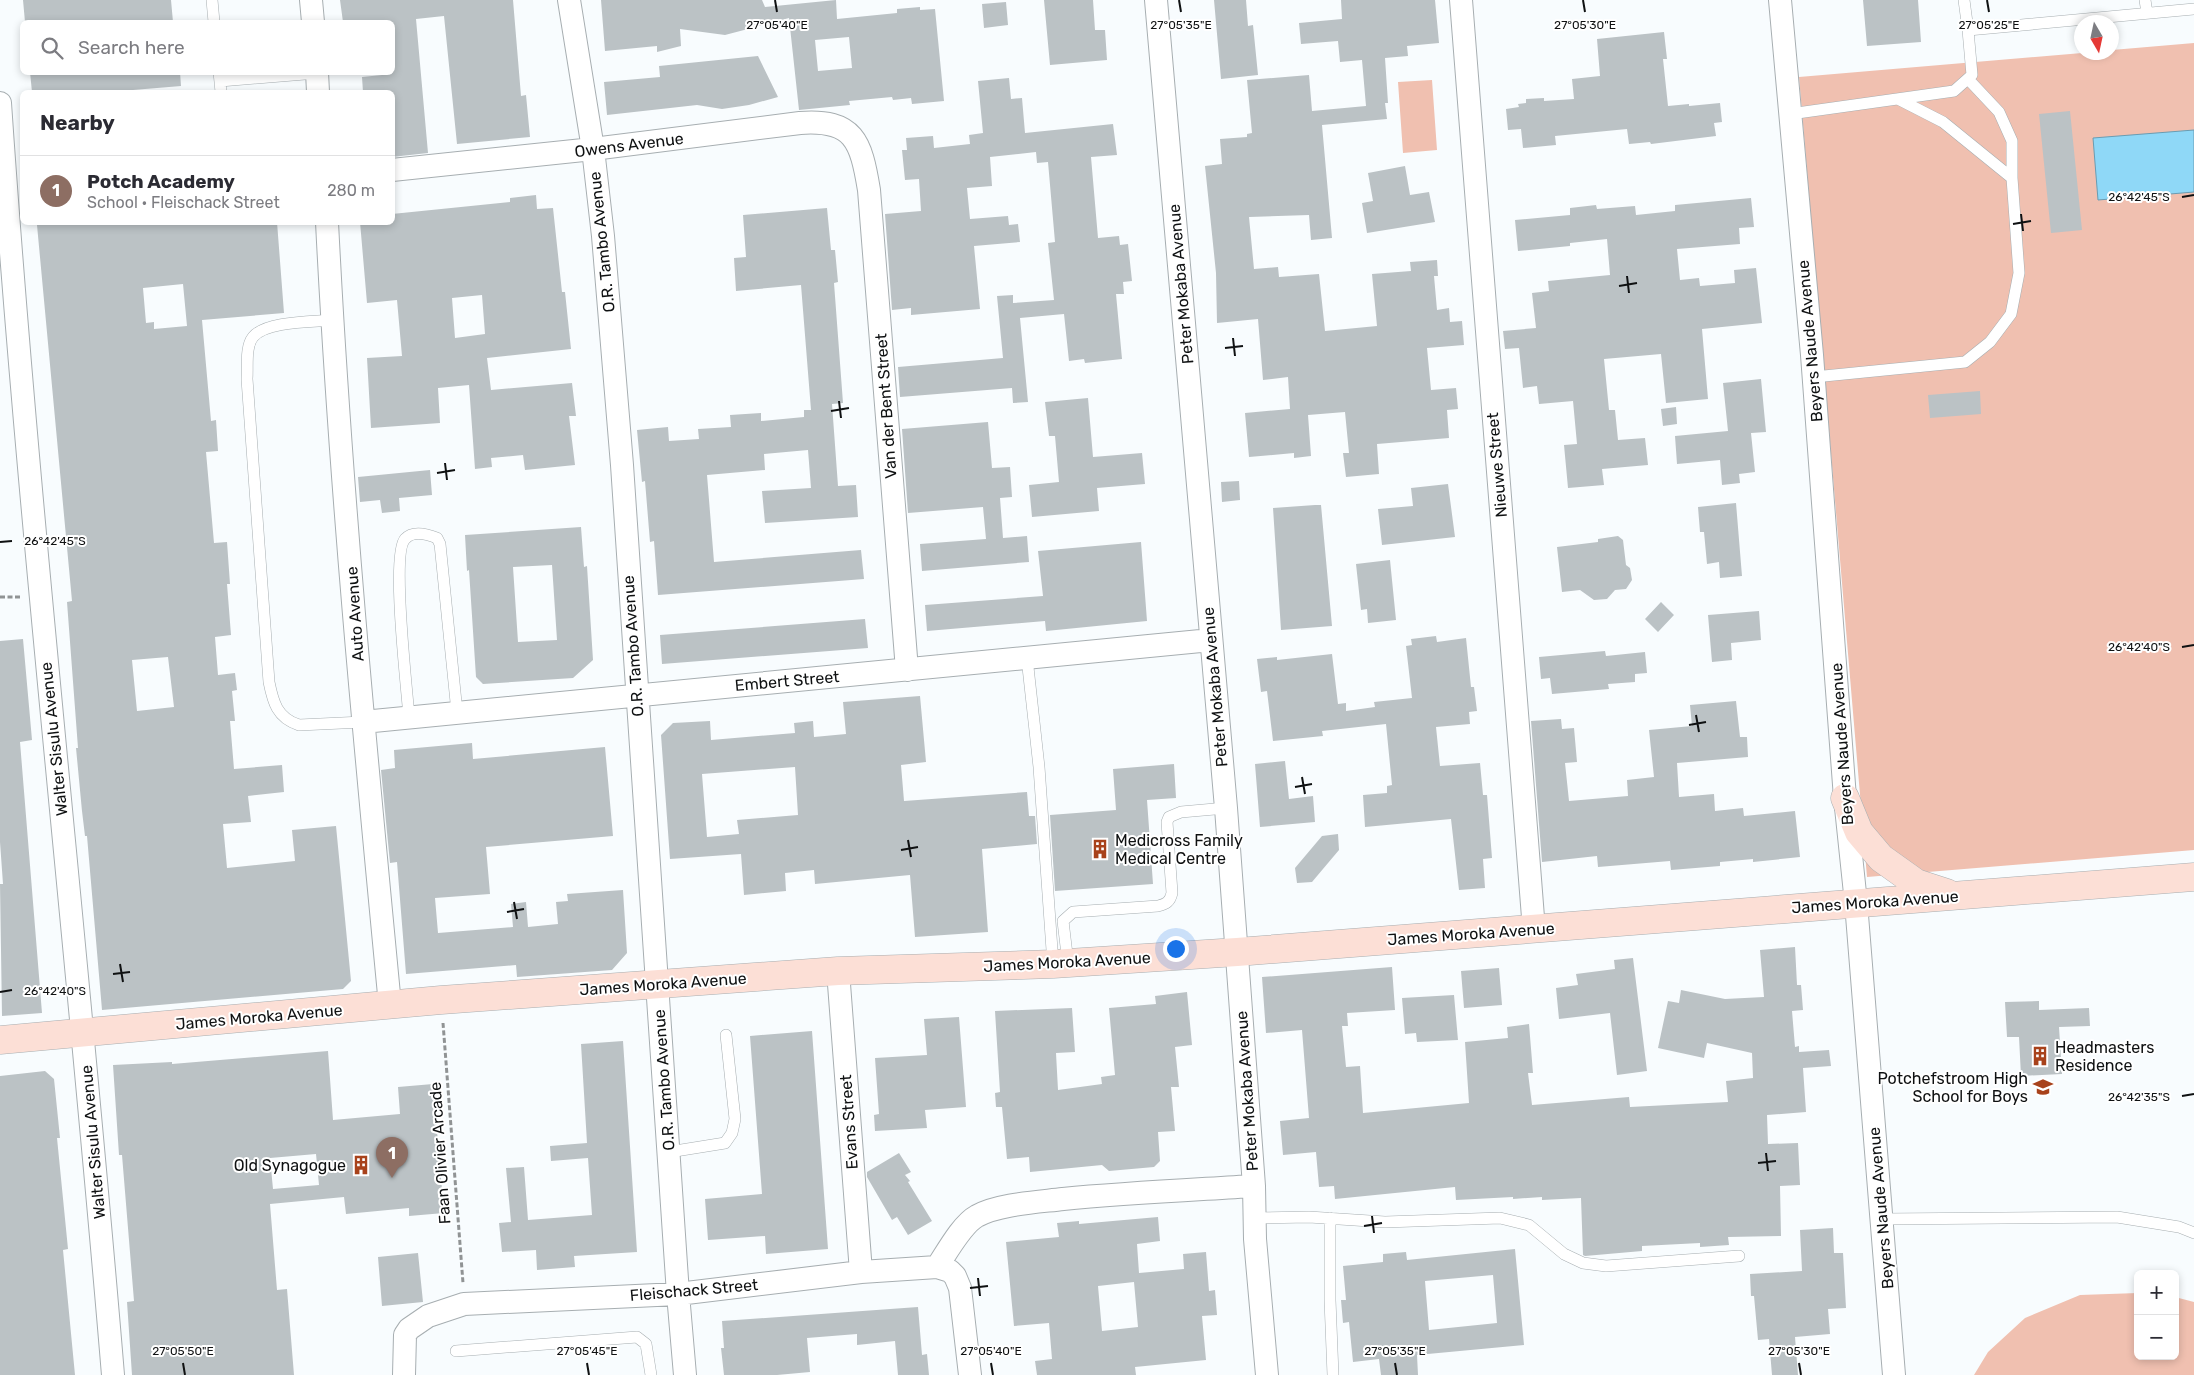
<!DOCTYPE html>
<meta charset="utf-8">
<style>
:root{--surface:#fff;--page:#f2f2f3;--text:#2b2b33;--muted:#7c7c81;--line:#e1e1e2;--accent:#d93025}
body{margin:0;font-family:Rubik,sans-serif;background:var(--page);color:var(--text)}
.controls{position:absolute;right:15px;bottom:15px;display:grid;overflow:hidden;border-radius:8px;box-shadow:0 2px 8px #0003}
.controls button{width:45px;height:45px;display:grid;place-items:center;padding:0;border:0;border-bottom:1px solid var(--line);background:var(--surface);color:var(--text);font:25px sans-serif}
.compass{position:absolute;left:2074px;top:15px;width:45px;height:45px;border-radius:50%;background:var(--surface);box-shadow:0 2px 8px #0003;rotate:171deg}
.you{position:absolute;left:1175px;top:948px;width:18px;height:18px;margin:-12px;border:4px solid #fff;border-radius:50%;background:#1a73e8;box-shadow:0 0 0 8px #1a73e833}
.badge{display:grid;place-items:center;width:32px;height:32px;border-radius:50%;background:var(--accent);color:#fff;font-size:16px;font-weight:700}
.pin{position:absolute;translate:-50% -41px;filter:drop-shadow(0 1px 2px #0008)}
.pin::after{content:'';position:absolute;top:26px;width:18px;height:15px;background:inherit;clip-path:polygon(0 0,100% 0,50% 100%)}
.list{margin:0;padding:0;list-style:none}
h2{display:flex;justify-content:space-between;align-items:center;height:65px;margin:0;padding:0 20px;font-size:21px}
h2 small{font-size:16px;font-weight:400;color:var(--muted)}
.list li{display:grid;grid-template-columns:32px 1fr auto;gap:15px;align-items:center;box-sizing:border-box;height:70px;padding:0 20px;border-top:1px solid var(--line)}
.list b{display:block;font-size:19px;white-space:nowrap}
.list p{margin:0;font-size:16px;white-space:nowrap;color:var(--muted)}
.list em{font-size:16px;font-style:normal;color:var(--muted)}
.icon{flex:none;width:28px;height:28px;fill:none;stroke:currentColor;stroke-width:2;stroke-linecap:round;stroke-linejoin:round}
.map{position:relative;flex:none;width:2194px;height:1375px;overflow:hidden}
.search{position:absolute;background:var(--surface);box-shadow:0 2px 8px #0003;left:20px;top:20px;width:375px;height:55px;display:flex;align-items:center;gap:12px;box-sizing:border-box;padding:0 18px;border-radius:8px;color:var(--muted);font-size:19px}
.panel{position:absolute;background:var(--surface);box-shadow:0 2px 8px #0003;left:20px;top:90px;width:375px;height:135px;border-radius:8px}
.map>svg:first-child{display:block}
</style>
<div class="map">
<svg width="2194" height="1375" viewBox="0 0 2194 1375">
<rect width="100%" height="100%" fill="#f8fcfe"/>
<!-- green -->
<path fill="#f0c0b0" d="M2194,43V850L1867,877L1799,77L2082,53L2112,52V50Z
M1432,80L1437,150L1403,153L1398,82Z
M2138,1293V1356H2175V1297L2194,1302V1375H1974L1988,1352L2025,1318L2080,1295Z"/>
<!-- water -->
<path fill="#8fd8f7" stroke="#699cb2" d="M2194,130V192L2098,200L2093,138Z"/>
<!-- building -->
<path fill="#bbc2c5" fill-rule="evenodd" d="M23,0H171L173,22H25Z
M340,0H513L521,96L526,95L530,137L457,144L444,16L416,19L428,153L392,157V92H363L362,77L392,74V22H343Z
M601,0H762L765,7L836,0L837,19L897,13V9L920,7V10L935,9L944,101L912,104L911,98L893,100L892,97L849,101L850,105L799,110L789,18L725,35L680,29L681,46L657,52V46L605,51ZM849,37L852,68L818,71L815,40Z
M1044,0H1093L1095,30H1105L1107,60L1050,65Z
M1214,0H1246L1248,26L1253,25L1258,75L1221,79Z
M1341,0H1435L1439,43L1407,46L1408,56L1385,58L1388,103H1385L1387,119L1322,125L1332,238L1311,240L1309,215L1249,217L1254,269L1278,267L1279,277L1319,274L1325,331L1377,326L1372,274L1411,271L1410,262L1437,260L1438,276H1434L1437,310L1449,308L1450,322L1462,321L1464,345L1427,348L1431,390L1456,388L1458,409L1447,410L1449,438L1377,444L1379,474L1346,477L1343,453H1349L1345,412L1308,415L1311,456L1294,458V453L1249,457L1245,413L1290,409L1288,377L1263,380L1258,319L1217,323L1216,273L1205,166L1222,164L1220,139L1247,137V134L1252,133L1247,80L1309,75L1312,111L1366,106L1362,60L1340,62L1338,41L1301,44L1299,23L1342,19Z
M1863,0H1918L1921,42L1867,46Z
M1006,2L1008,25L984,28L982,4Z
M1664,32L1667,59H1663L1668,106L1689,104V106L1720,103L1722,122L1714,123L1716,136L1651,144L1650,142L1629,144L1627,129L1555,136L1556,145L1523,148L1521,129L1508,130L1506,109L1519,107L1518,104L1526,103V99L1544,98V101L1574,99L1572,79L1600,76L1597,39Z
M758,56L778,97L749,105L722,109L697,105L607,115L604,82L660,77L659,66Z
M30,72H180L181,86L109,92H32Z
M1009,78L1011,99L1022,98L1025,133L1113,124L1117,155L1091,157L1098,238L1119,236L1120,245L1128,244L1132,281L1123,282L1124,294H1116L1122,359L1085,363L1084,359L1069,361L1064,314L1020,318L1028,402L1013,403L1012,388L900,397L898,367L1003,358L997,296L1013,295V303L1054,300L1048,243L1055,242L1048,162L1037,163L1036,152L990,157L992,186L967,188L970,219L1008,216L1009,225L1018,224L1020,242L974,246L980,309L911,315V308L892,310L885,214L921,211L919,179L905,180L902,150H907L906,138L933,136L934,148L970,144L969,135L983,133L978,81Z
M2070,111L2082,230L2051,233L2039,114Z
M1405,166L1410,195L1429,192L1435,222L1367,233L1362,203L1373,201L1368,173Z
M536,195L537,209L553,208L562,292H565L571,349L487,358L491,390L572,383L576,416H569L575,465L525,470L523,455L491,458L492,467L475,469L469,385L438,388L440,423L371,428L367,358L402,356L397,300L367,303L360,222H392V214L510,202V198ZM482,295L485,334L455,338L452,298Z
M1751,198L1754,227L1739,228L1740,244L1677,249L1680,280L1699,278L1700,286L1735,283L1734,270L1756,268L1762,323L1702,329L1708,399L1666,403L1661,354L1604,359L1609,410H1615L1618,440L1645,438L1648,465L1602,469L1604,485L1568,488L1564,445L1577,444L1573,401L1539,404L1537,386L1523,388L1519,348L1505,349L1503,331L1536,328L1532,293L1549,291L1548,281L1610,275L1607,239L1570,243V246L1518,251L1515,220L1570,215V208L1596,205L1597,209L1635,206L1636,215L1675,211V205Z
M827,208L831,250H835L838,282L834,283L843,403L832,404L838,486L856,485L858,517L765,523L762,491L811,488L808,450L764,454L765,470L707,475L714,562L861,550L864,579L658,595L654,541L650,542L645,481L642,482L637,430L668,427L669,441L699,439L698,429L731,427L730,415L761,413V421L804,417V410H811L801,285L736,291L734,258L746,257L743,215Z
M65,222H277L284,313L202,320L211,421L216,420L218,451L206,452L214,543L227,542L230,584H227L231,635L215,637L218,675L235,673L237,690L232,691L235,721H230L234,769L282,765L284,792L248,796L251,822L223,824L227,868L295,861L292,830L336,826L351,981L343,989L102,1010L87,836H85L82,811L76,748H78L67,602L72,601L37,225ZM183,284L187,326L154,329V322L146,323L143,288ZM168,657L174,707L137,711L132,660Z
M1761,379L1766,432L1751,433L1755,472L1739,474L1740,483L1722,485L1720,460L1677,464L1675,436L1728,431L1723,383Z
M1980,391L1981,414L1930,418L1928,395Z
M1088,398L1093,457L1142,453L1145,484L1097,488L1099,511L1032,517L1029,485L1059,482L1055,436H1049L1045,402Z
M1676,407L1677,424L1663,426L1661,409Z
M988,422L992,468L1010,467L1012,497L1000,498L1003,538L1027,536L1029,562L922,571L920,544L986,539L983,507L908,513L902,429Z
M430,470L432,495L399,498L400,511L382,513L380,500L360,502L358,477Z
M1239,481L1240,500L1222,502L1221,482Z
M1448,484L1455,537L1382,545L1378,509L1413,506L1411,488Z
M1736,503L1742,576L1720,578L1719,562L1707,564L1704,532H1700L1698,507Z
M1315,505H1321L1332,626L1281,630L1273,508Z
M581,527L584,567L587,566L593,660L573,678L483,684L476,677L469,570L467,571L465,535ZM552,565L557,640L518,642L513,567Z
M1618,536L1623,540L1626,565L1630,568L1632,580L1626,589L1615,590L1607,599L1594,600L1580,590L1562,592L1557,547L1598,542V539Z
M1141,542L1147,621L1046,631L1045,621L927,631L925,605L1043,596L1038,551Z
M1390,560L1396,620L1368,623L1367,609L1361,610L1356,564Z
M1661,602L1674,615L1658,632L1645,619Z
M1759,611L1761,640L1731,643L1732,660L1712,662L1708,615Z
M865,619L868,648L662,664L660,635Z
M1436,636L1437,642L1466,638L1471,687H1474L1477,711L1469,712L1470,724L1436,727L1440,766L1480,763L1483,795H1487L1492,858L1483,859L1485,888L1459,890L1451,819L1365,827L1363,795L1387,793V786L1392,785L1386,724L1322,731L1323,736L1273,741L1267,691L1261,692L1257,659L1277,657V660L1332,654L1338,704L1346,703V711L1375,707L1374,702L1412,698L1406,646L1412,645L1411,639Z
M23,639L32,740L20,742L42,1013L2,1016L0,884H3L0,842V641Z
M1605,651L1606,656L1645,652L1647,673L1635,674V682L1608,684L1609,689L1552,694L1550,678L1541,679L1539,657Z
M920,696L926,762L901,765L904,801L1027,792L1029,816H1035L1037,844L982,849L988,932L915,937L910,875L815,884L814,870L785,873L786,891L744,895L741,854L670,859L661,735L673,723L710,721L711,740L795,733L794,723L813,721L814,737L846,734L843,702ZM795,767L798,815L737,820L739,834L707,837L702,774Z
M1736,701L1740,737H1747L1748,757L1677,763L1679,797L1714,794L1715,811L1743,808L1744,816L1795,811L1800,857L1753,862V859L1720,862V866L1671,870L1670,861L1598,867L1597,856L1542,862L1531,721L1561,719L1562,729L1574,728L1577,762L1565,763L1569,801L1628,796L1627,780L1654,777L1649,730L1692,726L1690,705Z
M472,743L473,759L605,747L613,836L486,847L490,894L435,898L438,933L513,927L511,904L526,902L528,927L558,924L556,902L568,901L567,894L623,890L627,953L612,970L517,977L516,965L406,974L397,862L390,863L381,770L395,768L394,750Z
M1285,761L1289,799L1313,796L1315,822L1260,827L1255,764Z
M1174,764L1176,798L1147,800L1153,884L1055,891L1050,815L1116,810L1113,769Z
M1338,834L1339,850L1312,882L1297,883L1295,868L1322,836Z
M1795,947L1797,985H1801L1803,1010L1792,1011L1795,1047L1799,1046V1052L1829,1050L1831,1066L1803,1068L1806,1112L1767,1115L1768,1144L1798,1143L1800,1185L1780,1186L1781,1236L1728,1237L1729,1245L1700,1247V1243L1642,1246V1251L1585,1256L1583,1255L1581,1198L1542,1200V1197L1513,1199V1197L1456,1200L1455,1187L1335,1199L1334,1186L1319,1187L1316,1152L1283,1155L1280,1121L1309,1118L1302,1030L1266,1033L1262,977L1392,967L1395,1010L1347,1013L1348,1026H1342L1346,1067L1360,1066L1363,1113L1469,1103L1465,1042L1508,1038L1507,1027L1529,1024L1533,1073H1528L1532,1105L1629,1097L1630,1107L1688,1104L1728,1102L1726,1081L1753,1078L1752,1053L1707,1043L1704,1058L1658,1048L1668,1001L1679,1003L1681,990L1725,999L1764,997L1760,950Z
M1633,958L1647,1071L1617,1075L1610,1013L1559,1019L1556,988L1578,985L1576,974L1615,969L1614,960Z
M1499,968L1502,1005L1464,1008L1461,971Z
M1187,992L1192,1045L1175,1047L1179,1087H1171L1175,1131L1158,1132L1160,1161L1154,1167L1109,1171L1102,1165L1030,1172L1029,1157L1007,1159L1002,1107H996L995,1093L1000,1092L995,1011L1072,1008L1075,1052L1056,1053L1058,1090L1102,1084L1101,1077L1115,1075L1109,1008L1156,1004L1155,996Z
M1454,995L1458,1040L1417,1042L1416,1033L1405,1034L1402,998Z
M2039,1001V1010L2089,1008L2090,1026L2059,1027L2062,1074L2021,1076L2019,1037H2007L2005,1002Z
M959,1017L966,1107L925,1110L927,1128L875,1131L874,1115L879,1114L875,1058L927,1055L924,1019Z
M812,1031L828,1249L766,1254L765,1236L708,1240L705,1199L762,1194L750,1036Z
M623,1041L637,1252L574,1256L575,1267L537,1270L536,1250L502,1252L499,1223L511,1222L506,1168L524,1167L528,1220L592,1215L588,1158L551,1161L550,1146L587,1143L581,1044Z
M328,1051L333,1120L400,1114L398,1087L433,1084L444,1213L409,1216V1208L346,1214L344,1197L270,1204L277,1290L287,1289L294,1375H132L127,1302L134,1301L122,1155H119L113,1065L172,1062V1064ZM316,1154L319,1185L273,1189L270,1158Z
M45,1071L54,1079L60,1138H57L68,1249L63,1250L75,1375H0V1076Z
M899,1153L911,1172L905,1175L910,1181L908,1182L932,1221L908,1235L897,1217L892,1220L867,1177V1172Z
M1158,1217L1160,1241L1137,1244L1139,1273L1184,1269L1183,1254L1206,1252L1209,1291L1215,1290L1217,1315L1202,1316L1206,1360L1135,1367L1136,1375H1037L1035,1361L1052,1359L1049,1323L1014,1326L1006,1242L1059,1237L1057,1223L1079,1221V1224ZM1134,1282L1138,1327L1102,1331L1098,1286Z
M1833,1228L1834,1253H1843L1846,1308L1828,1309L1830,1334L1795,1337L1798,1375H1772L1769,1339L1758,1340L1754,1296H1751L1750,1274L1802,1271L1800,1230Z
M1515,1249L1524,1345L1417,1355L1418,1375H1381L1379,1359L1353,1362L1349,1322L1343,1323L1341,1300H1346L1343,1266L1383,1262V1254L1406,1252L1407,1260ZM1493,1275L1497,1323L1429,1330L1425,1281Z
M418,1253L423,1302L382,1306L378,1257Z
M918,1307L922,1355L927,1354L929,1375H898L895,1341L857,1345V1334L807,1338L810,1372L777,1375H724L721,1348H724L722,1321Z"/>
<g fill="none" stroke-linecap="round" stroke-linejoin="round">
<defs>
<path id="lane" d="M212,0L214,22
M1964,0L1968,30L2194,9
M2145,0L2147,13
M219,72L221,92
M1968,79L1999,112L2012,141V178
M220,81L317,73
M1790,114L1954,91L1972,75L1968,30
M332,320C312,322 266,321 253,337C245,347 248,367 247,379L269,682C273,702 277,718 299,725L363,722
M1814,377L1965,362L1990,342L2011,314L2019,273L2012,178L1943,122L1898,99
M1027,658L1039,767L1053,964
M409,717C407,689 391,554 405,539C413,530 427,534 437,538L440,544L457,712
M1068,963L1063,921L1073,912L1158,906C1166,904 1170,902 1172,893L1167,822L1169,817L1181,812L1226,808
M669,1152L725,1143L732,1133L735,1119L726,1035
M1254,1218L1309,1217L1385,1222L1500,1218L1529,1225L1564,1254L1583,1263L1606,1266L1739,1256
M1330,1218V1300L1333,1375
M1882,1219L2117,1217L2179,1227L2194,1233
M456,1351L637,1337L646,1344L651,1375"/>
<path id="street" d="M311,0L313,22
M569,0L593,149L603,236L622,465L678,1294L685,1375
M1156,0L1226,808L1254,1186L1255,1239L1267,1375
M1461,0L1534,930
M1780,0L1812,355L1845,798L1856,903L1894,1375
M317,72L318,92
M0,103C29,528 78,951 113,1375
M392,170L593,149L800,123C854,119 861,141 869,190L907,670
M327,222C340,484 365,745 390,1005
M363,722L1211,640
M838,971L861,1272
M937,1267C947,1252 962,1224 977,1216C998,1204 1039,1202 1063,1199C1126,1193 1190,1190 1254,1186
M404,1375L405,1335L409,1329L428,1316L464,1304L678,1294L861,1272L937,1267L950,1271L955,1276L960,1288L970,1375"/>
<path id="secondary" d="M1845,798L1859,832L1881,858L1916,883L1947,893
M0,1040L441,1000L838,971L1053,964L1237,952L2194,877"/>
</defs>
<!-- lane casing -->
<use href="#lane" stroke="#a7aeb1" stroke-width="12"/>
<!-- street casing -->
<use href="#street" stroke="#a7aeb1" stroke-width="24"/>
<!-- secondary casing -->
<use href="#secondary" stroke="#a7aeb1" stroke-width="29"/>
<!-- path -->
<path stroke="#909394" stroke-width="3" stroke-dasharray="5 2.5" stroke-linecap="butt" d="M0,597H22
M443,1023L463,1283"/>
<!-- lane -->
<use href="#lane" stroke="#fff" stroke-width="11"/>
<!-- street -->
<use href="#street" stroke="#fff" stroke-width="22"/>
<!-- secondary -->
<use href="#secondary" stroke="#fcdfd6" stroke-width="28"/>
</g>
<!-- ticks -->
<path fill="none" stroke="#0f1112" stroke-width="2" d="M775,0L777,12M1179,0L1181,12M1583,0L1585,12M1987,0L1989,12M2182,197L2194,195M2021,214L2023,231M2013,224L2031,221M1627,276L1629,293M1619,286L1637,283M1233,338L1235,356M1225,348L1243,346M839,401L841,418M831,411L849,408M445,463L447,480M437,473L455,470M0,542L12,541M2182,647L2194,645M1696,715L1699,732M1689,725L1706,722M1302,777L1305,794M1295,787L1312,784M908,840L911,857M901,850L918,847M514,902L517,919M507,912L524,909M120,964L123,982M113,974L130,972M0,992L12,990M2182,1096L2194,1094M1766,1153L1768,1171M1758,1163L1776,1161M1372,1216L1374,1233M1364,1226L1382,1223M978,1278L980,1296M970,1288L988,1286M183,1363L185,1375M587,1363L589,1375M991,1363L993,1375M1395,1363L1397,1375M1799,1363L1801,1375"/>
<!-- icons -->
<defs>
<symbol id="building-bare" viewBox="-9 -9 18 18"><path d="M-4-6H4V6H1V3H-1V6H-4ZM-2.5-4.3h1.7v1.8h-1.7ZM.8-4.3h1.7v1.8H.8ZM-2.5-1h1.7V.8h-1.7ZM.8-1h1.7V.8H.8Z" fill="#a8421b" stroke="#fff" stroke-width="2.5" paint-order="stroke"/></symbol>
<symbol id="school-bare" viewBox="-9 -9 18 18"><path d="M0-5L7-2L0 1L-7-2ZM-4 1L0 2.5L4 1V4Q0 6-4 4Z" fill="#a8421b" stroke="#fff" stroke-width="2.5" paint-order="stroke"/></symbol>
</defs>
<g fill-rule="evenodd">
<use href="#building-bare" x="1086" y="835" width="28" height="28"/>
<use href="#building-bare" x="2026" y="1042" width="28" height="28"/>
<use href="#school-bare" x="2029" y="1073" width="28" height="28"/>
<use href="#building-bare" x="347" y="1151" width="28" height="28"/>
</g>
<g text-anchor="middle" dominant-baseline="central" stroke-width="4" stroke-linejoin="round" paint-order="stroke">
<!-- street labels -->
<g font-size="16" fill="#0f1112" stroke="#fff">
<text transform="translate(629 145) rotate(-7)">Owens Avenue</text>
<text transform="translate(602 242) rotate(-96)">O.R. Tambo Avenue</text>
<text transform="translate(1181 284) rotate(-95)">Peter Mokaba Avenue</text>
<text transform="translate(1810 341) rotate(-95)">Beyers Naude Avenue</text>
<text transform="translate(886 406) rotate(-94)">Van der Bent Street</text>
<text transform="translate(1497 465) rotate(-95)">Nieuwe Street</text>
<text transform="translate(355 614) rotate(-94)">Auto Avenue</text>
<text transform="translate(633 646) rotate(-94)">O.R. Tambo Avenue</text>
<text transform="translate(787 681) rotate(-5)">Embert Street</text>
<text transform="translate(1215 687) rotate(-95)">Peter Mokaba Avenue</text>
<text transform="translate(54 739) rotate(-96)">Walter Sisulu Avenue</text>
<text transform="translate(1842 744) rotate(-94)">Beyers Naude Avenue</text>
<text transform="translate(1875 902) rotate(-4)">James Moroka Avenue</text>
<text transform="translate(1471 934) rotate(-4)">James Moroka Avenue</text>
<text transform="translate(1067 962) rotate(-3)">James Moroka Avenue</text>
<text transform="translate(663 984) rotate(-4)">James Moroka Avenue</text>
<text transform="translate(259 1017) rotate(-5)">James Moroka Avenue</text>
<text transform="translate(664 1080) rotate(-94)">O.R. Tambo Avenue</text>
<text transform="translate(1247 1091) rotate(-94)">Peter Mokaba Avenue</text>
<text transform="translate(849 1122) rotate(-94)">Evans Street</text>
<text transform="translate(93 1142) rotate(-95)">Walter Sisulu Avenue</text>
<text transform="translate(440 1153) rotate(-94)">Faan Olivier Arcade</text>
<text transform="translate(1881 1208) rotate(-95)">Beyers Naude Avenue</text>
<text transform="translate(694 1290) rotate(-5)">Fleischack Street</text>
</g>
<!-- poi labels -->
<g font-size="16" fill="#0f1112" stroke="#fff" text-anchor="start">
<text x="1115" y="840">Medicross Family<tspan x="1115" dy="18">Medical Centre</tspan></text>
<text x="2055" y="1047">Headmasters<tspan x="2055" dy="18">Residence</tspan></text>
<text x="2028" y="1078" text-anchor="end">Potchefstroom High<tspan x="2028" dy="18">School for Boys</tspan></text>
<text x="346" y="1165" text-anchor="end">Old Synagogue</text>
</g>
</g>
<g font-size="12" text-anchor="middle" fill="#0f1112" stroke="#fff" stroke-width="4" stroke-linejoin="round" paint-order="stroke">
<text x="777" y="29">27°05'40"E</text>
<text x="1181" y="29">27°05'35"E</text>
<text x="1585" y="29">27°05'30"E</text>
<text x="1989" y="29">27°05'25"E</text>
<text x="2139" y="201">26°42'45"S</text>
<text x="55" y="545">26°42'45"S</text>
<text x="2139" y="651">26°42'40"S</text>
<text x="55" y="995">26°42'40"S</text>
<text x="2139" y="1101">26°42'35"S</text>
<text x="183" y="1355">27°05'50"E</text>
<text x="587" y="1355">27°05'45"E</text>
<text x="991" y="1355">27°05'40"E</text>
<text x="1395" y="1355">27°05'35"E</text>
<text x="1799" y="1355">27°05'30"E</text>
</g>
</svg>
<div class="controls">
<button>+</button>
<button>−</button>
</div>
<svg class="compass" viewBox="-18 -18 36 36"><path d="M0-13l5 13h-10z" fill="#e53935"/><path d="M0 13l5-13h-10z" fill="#7c7c81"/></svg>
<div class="you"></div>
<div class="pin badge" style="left:392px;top:1178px;background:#8d6e63">1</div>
<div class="search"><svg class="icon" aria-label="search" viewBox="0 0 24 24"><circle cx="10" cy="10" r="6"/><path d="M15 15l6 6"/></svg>Search here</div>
<section class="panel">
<h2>Nearby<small></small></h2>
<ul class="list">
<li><span class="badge" style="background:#8d6e63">1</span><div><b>Potch Academy</b><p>School · Fleischack Street</p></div><em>280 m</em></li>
</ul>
</section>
</div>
